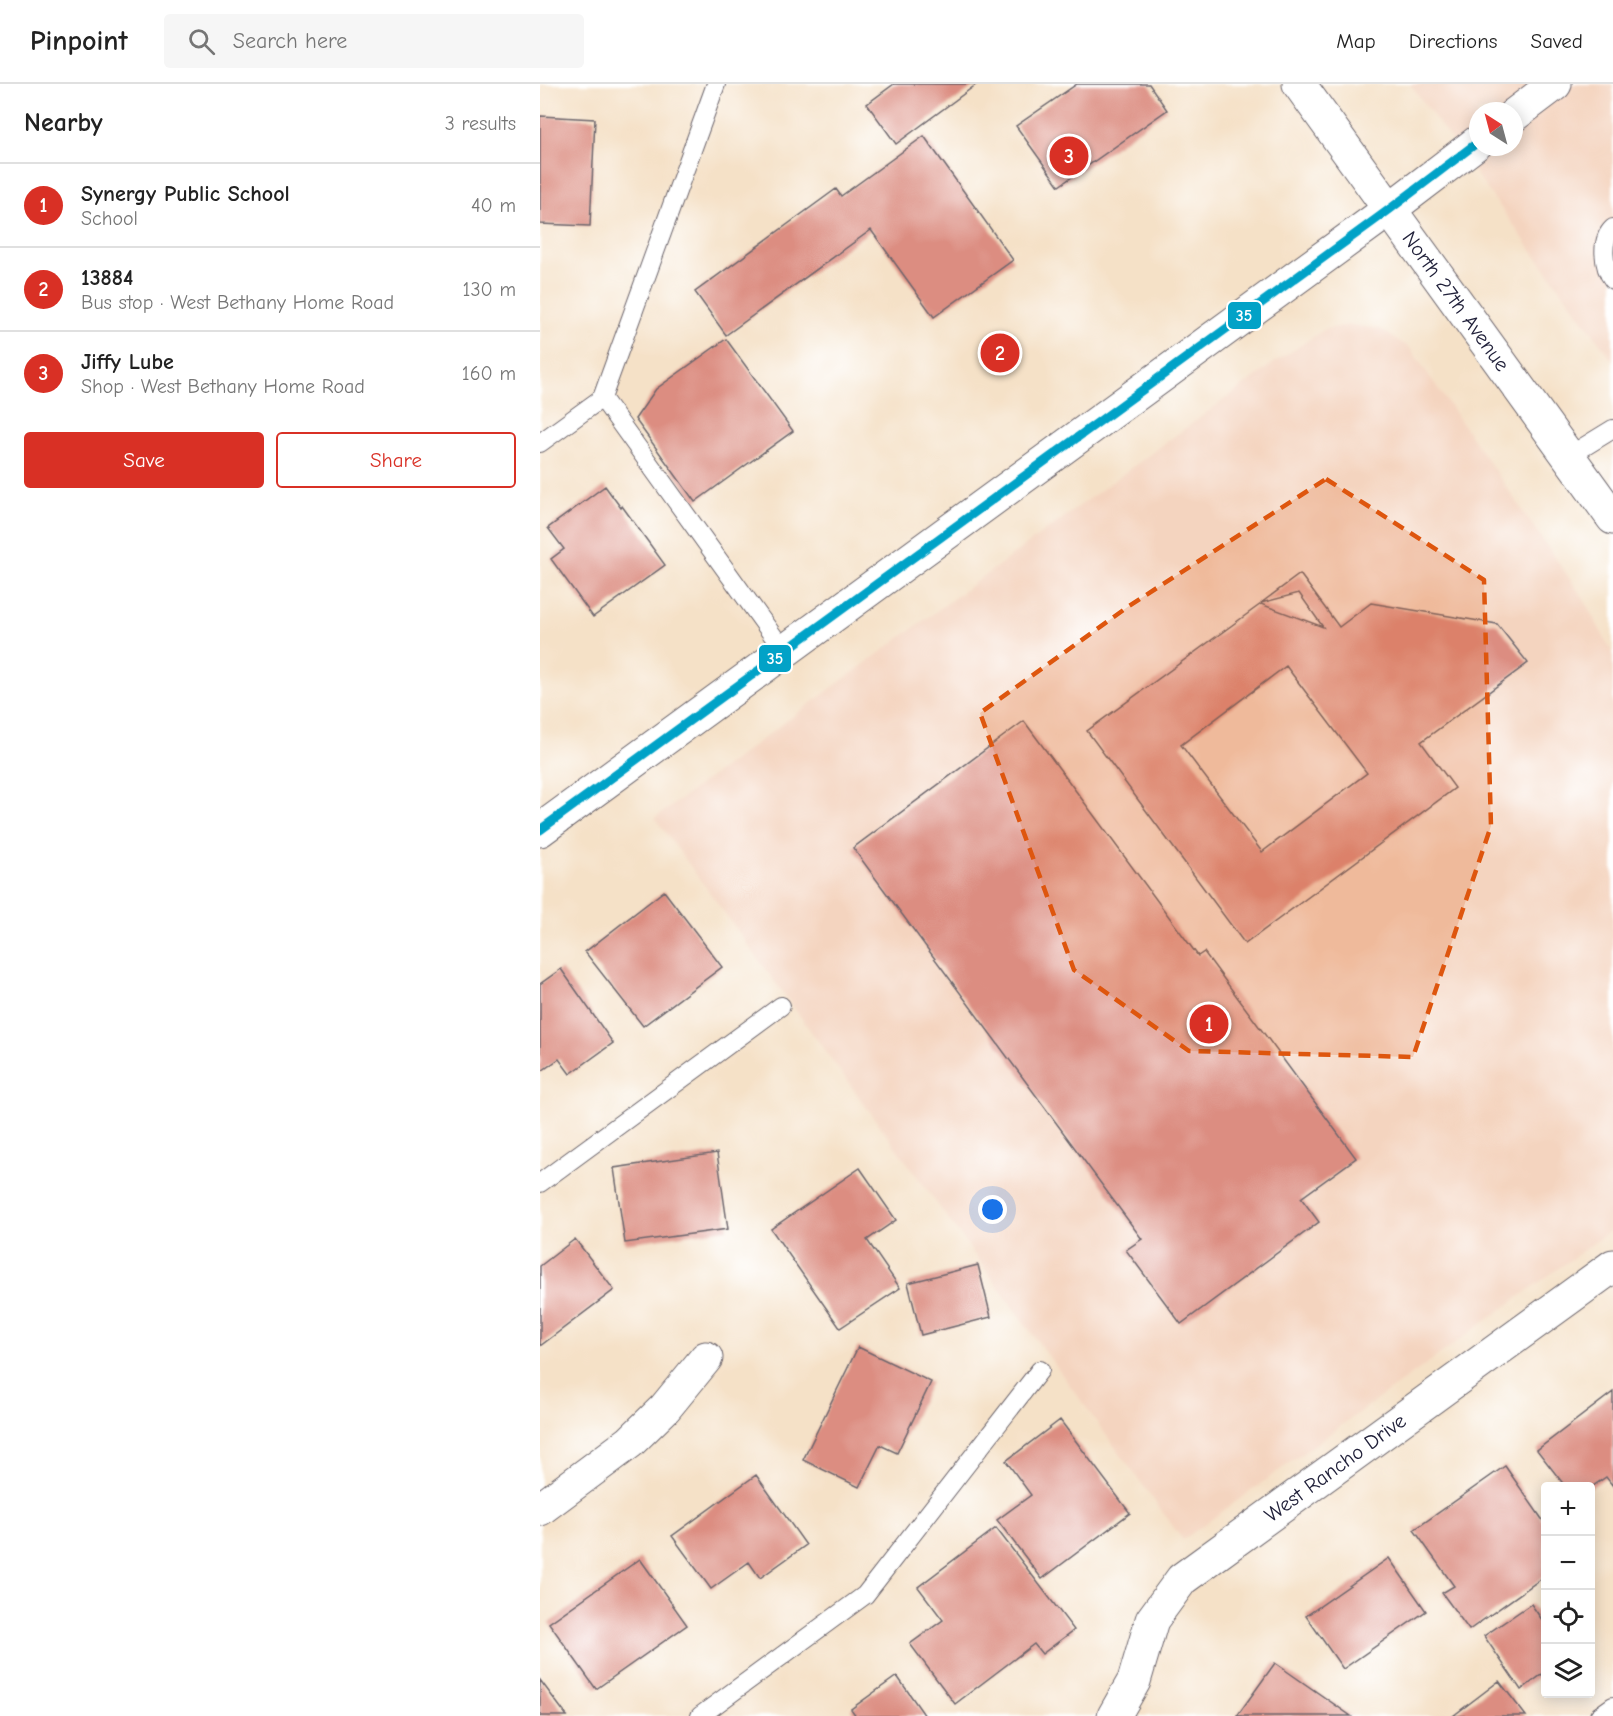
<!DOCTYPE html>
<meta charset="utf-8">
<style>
:root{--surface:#fff;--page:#f6f6f6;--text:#222;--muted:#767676;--line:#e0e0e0;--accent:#d93025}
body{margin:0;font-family:"Comic Neue",sans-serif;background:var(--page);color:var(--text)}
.controls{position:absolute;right:18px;bottom:18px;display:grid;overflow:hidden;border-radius:6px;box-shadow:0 3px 15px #0003}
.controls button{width:54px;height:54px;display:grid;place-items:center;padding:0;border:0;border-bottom:2px solid var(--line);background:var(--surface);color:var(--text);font:30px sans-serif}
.compass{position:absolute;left:929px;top:18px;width:54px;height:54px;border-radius:50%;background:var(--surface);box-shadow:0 3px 15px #0003;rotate:324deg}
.you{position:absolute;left:453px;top:1126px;width:21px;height:21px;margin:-15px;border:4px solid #fff;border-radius:50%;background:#1a73e8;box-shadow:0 0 0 9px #1a73e833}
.badge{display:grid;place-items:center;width:39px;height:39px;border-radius:50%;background:var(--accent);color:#fff;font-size:20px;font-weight:700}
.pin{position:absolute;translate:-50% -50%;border:3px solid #fff;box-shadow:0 2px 6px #0006}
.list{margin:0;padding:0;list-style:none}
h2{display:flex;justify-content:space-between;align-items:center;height:78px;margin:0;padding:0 24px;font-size:26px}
h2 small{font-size:20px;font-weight:400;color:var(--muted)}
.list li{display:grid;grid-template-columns:39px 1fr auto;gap:18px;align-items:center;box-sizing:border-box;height:84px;padding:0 24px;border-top:2px solid var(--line)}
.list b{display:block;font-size:22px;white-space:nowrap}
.list p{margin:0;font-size:20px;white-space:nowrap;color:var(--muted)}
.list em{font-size:20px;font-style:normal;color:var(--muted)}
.actions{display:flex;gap:12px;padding:18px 24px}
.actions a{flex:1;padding:14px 0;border:2px solid var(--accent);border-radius:6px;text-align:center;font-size:21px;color:var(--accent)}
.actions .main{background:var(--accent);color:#fff}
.icon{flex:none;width:33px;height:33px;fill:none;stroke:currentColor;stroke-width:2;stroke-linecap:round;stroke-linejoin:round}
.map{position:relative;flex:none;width:1073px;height:1632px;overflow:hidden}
header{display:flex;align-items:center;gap:36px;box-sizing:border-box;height:84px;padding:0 30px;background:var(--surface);border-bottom:2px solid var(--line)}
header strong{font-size:28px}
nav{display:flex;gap:33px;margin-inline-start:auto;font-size:21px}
.search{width:420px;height:54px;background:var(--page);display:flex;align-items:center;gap:15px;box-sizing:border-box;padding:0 21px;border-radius:6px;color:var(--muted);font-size:22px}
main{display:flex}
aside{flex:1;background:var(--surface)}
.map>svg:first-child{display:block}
</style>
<header>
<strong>Pinpoint</strong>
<div class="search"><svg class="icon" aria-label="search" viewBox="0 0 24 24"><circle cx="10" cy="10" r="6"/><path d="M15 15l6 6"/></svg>Search here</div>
<nav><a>Map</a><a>Directions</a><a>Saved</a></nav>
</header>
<main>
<aside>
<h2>Nearby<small>3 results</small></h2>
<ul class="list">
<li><span class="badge">1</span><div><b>Synergy Public School</b><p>School</p></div><em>40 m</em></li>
<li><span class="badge">2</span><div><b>13884</b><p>Bus stop · West Bethany Home Road</p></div><em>130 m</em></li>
<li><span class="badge">3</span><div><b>Jiffy Lube</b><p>Shop · West Bethany Home Road</p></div><em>160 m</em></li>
</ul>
<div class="actions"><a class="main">Save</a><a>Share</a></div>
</aside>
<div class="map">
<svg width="1073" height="1632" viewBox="0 0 1073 1632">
<rect width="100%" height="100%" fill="#fff"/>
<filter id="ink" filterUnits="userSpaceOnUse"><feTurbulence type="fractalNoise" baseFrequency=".0167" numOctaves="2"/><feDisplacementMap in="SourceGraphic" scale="12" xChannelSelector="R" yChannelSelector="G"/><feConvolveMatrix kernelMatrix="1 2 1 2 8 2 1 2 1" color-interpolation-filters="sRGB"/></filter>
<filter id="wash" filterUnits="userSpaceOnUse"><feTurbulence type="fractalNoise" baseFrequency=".008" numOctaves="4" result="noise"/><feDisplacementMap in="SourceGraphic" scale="24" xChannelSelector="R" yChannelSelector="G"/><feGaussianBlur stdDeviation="1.35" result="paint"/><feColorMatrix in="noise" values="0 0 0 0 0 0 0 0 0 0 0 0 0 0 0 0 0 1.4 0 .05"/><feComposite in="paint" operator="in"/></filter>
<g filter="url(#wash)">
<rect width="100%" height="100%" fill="#f5e1c7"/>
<!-- built -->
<path fill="#f4d4bf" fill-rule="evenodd" d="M870,0H1073V277ZM938,27H974V63H938Z
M810,241L840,245L870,264L1043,514L1073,570V1145L643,1456L115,734L734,279L785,245Z"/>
<g id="blocks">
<!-- building -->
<path fill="#dc8d81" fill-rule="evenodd" d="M354,0H437L356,60L327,20Z
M537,0H609L627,26L519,102L476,42Z
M0,32L55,35L50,142L0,140Z
M384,52L473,176L394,233L331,146L186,251L155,208L296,105L301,112Z
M473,253L479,262L457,278L451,270Z
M186,255L253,347L155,418L95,335L116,305Z
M65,402L81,424L82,422L125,481L53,533L11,475L24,465L8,444Z
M760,490L799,543L831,519L957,540L988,579L881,658L915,704L705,860L547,647L721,520L783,543L759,509L721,519ZM746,582L827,689L722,768L641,661Z
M484,637L658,872L664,868L816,1074L761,1114L779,1138L641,1240L586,1166L602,1155L313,764Z
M124,807L182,883L103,942L45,868Z
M21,885L73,959L30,990L19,975L0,988V900Z
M177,1069L188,1145L85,1159L74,1084Z
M320,1084L356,1136L327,1156L360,1204L300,1244L231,1145Z
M35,1155L74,1206L0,1262V1182Z
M438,1181L451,1233L381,1251L368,1199Z
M318,1263L391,1298L357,1369L340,1361L319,1403L263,1376Z
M1073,1308V1402L1066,1393L1050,1404V1402H1025L997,1366Z
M520,1336L590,1429L502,1495L457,1436L491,1411L466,1377Z
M965,1382L1004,1438L1005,1437V1492L929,1546L902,1509L914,1502L874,1446Z
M216,1391L266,1461L220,1494L209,1478L171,1505L132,1452Z
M456,1444L534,1546L502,1570L494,1560L415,1620L370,1560L403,1536L378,1503Z
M849,1474L886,1527L803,1585L766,1532Z
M100,1475L147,1541L56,1605L9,1539Z
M991,1520L1005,1540V1588L981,1606L944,1552Z
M735,1579L811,1632H697Z
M357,1592L385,1632H316L311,1625Z
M0,1596L27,1632H0Z
M959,1597L986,1632H913Z"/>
</g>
</g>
<g filter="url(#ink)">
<use href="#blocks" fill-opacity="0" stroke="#6c656c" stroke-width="1.5"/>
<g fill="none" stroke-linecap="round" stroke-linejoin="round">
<defs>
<path id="service" d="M1073,144C1060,156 1063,183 1073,196
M62,314L244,567
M0,359L62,314L176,0
M1029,372L1073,345
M0,1099L241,922
M160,1632L325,1511L500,1286
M1059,1632L1073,1622"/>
<g id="minor">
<path d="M0,1425L90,1358L125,1324L166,1274"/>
<path id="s1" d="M574,1632L594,1597L612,1536L642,1495L1073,1182"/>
</g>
<g id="secondary">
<path id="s2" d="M759,0L1073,434"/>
<path d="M974,31L1015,0"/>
<path d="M0,746L850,125L938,58"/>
</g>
</defs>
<!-- service casing -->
<use href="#service" stroke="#6c656c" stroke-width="20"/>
<!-- minor casing -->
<use href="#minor" stroke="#6c656c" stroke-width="35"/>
<!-- secondary casing -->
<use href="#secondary" stroke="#6c656c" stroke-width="35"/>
<!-- service -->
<use href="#service" stroke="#fff" stroke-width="18"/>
<!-- minor -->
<use href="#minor" stroke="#fff" stroke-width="33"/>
<!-- secondary -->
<use href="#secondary" stroke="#fff" stroke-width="33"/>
<defs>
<path id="bus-1" d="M0,746L850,125L938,58"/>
</defs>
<!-- bus-1 casing -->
<use href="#bus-1" stroke="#fff" stroke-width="14"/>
<!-- bus-1 -->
<use href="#bus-1" stroke="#02a2c7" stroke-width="9"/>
</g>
</g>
<!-- marked area -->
<path fill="#de560e" fill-opacity="0.2" stroke="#de560e" stroke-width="4.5" stroke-dasharray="12 8" stroke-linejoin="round" d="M786,395L944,496L951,742L873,973L649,967L534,886L440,629L589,522Z"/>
<g text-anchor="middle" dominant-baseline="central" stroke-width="4.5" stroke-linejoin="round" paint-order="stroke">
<!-- street labels -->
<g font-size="21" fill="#22223b" stroke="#fff">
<text stroke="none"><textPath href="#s2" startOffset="268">North 27th Avenue</textPath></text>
<text stroke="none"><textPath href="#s1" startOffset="344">West Rancho Drive</textPath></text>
</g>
</g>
<g stroke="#fff" stroke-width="2">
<rect x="687" y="217" width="35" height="29" rx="6" fill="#02a2c7"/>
<rect x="218" y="560" width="34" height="29" rx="6" fill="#02a2c7"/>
</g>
<g font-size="16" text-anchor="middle" font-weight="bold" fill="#fff">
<text x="704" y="237">35</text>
<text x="235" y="580">35</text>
</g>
</svg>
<div class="controls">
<button>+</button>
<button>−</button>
<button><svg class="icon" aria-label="locate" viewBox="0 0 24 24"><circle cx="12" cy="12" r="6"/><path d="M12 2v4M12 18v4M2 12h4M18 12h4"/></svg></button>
<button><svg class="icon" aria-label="layers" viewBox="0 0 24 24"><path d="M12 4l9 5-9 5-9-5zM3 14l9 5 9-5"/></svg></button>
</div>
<svg class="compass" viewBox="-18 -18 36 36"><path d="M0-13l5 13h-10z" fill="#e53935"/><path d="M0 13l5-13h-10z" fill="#767676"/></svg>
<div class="you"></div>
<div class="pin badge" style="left:669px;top:940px">1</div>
<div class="pin badge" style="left:460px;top:269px">2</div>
<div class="pin badge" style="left:529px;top:72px">3</div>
</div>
</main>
